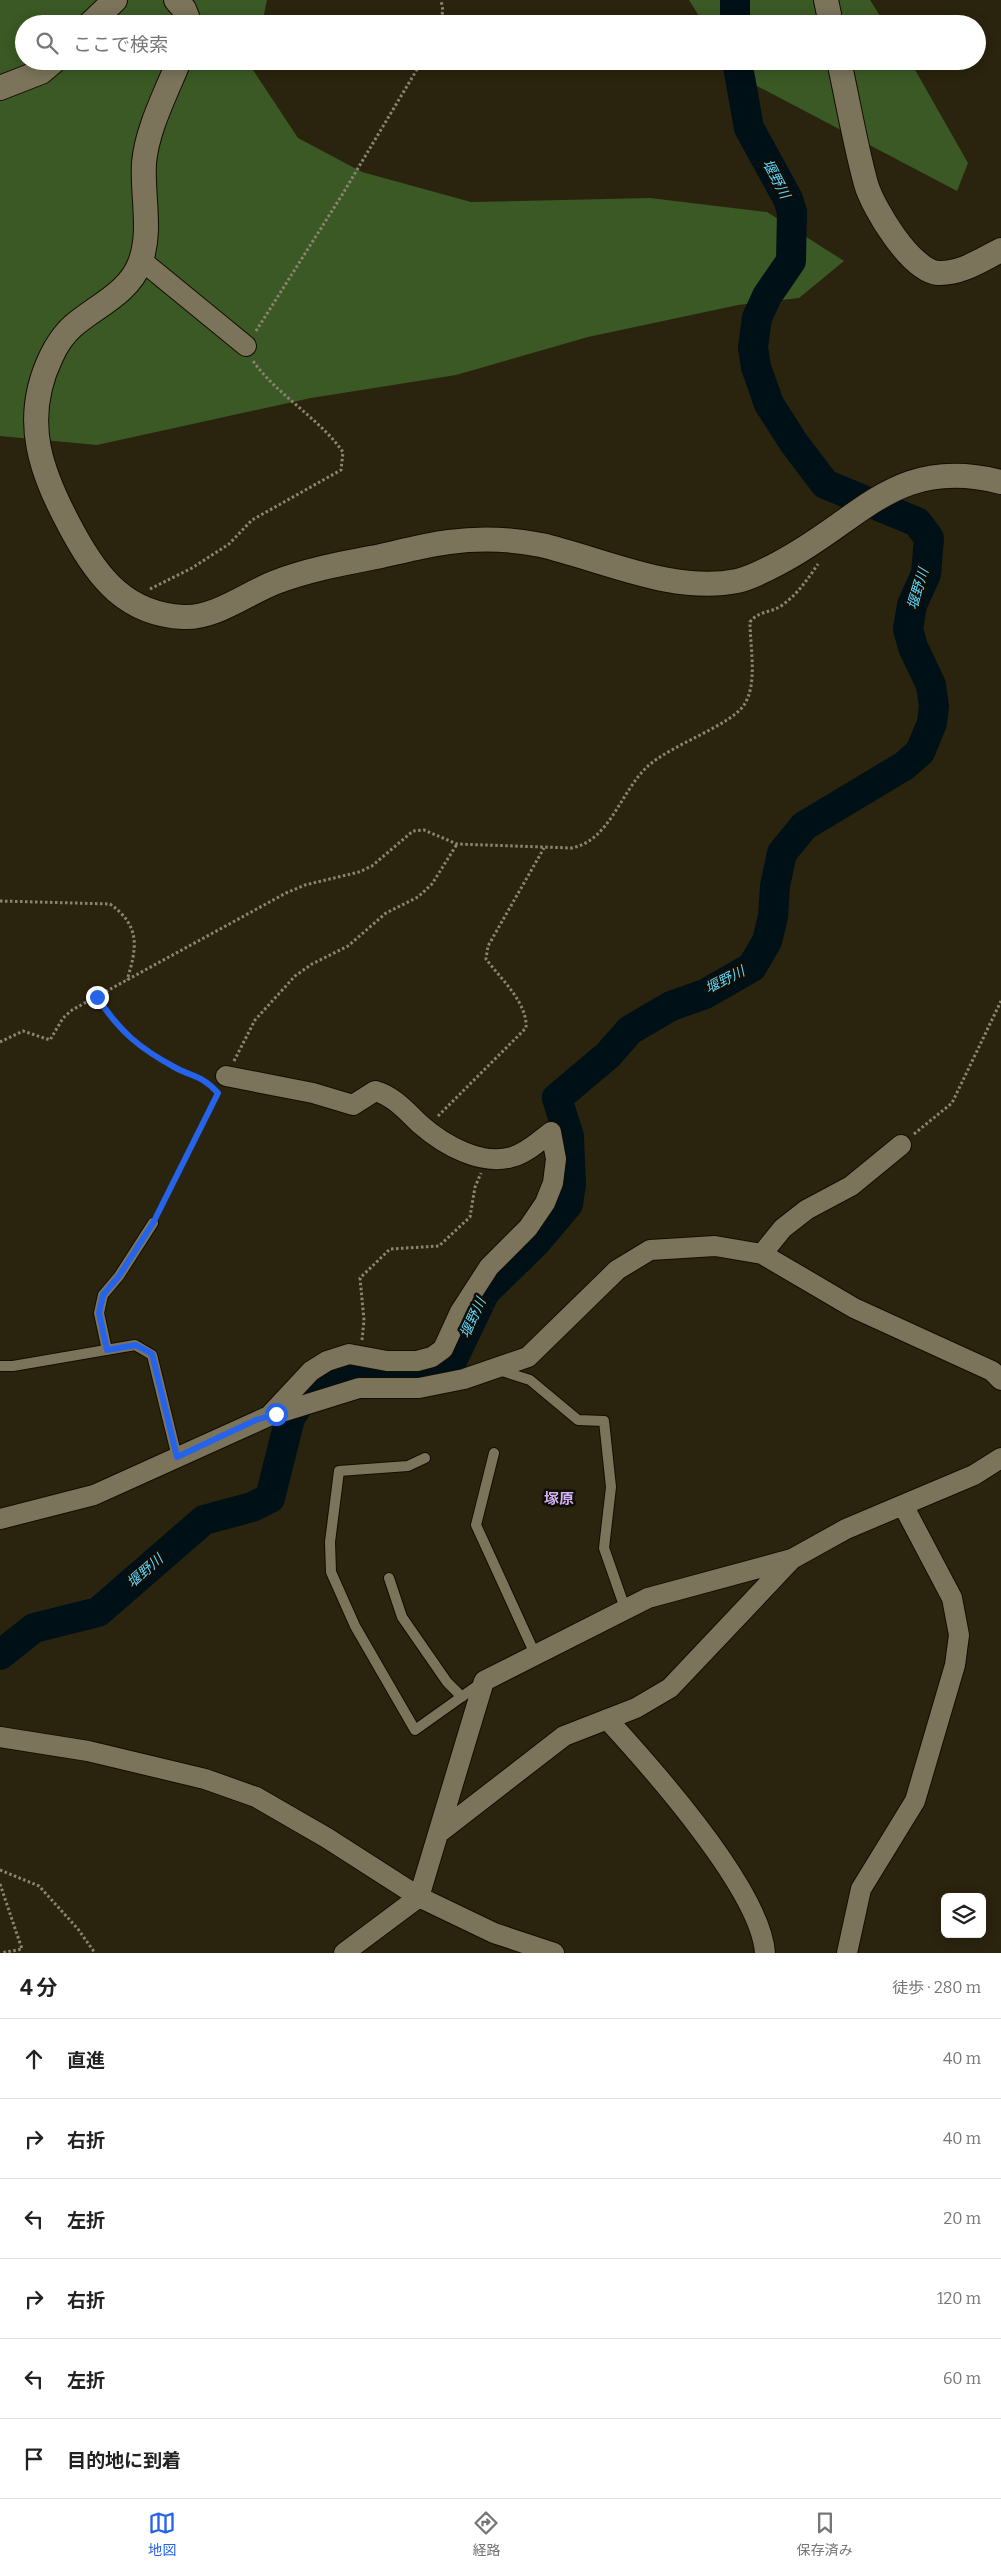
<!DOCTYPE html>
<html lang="ja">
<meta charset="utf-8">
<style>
:root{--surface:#fff;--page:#f2f2f2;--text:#222;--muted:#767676;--line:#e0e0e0;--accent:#2563eb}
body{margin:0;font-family:Bitter,"Noto Sans JP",serif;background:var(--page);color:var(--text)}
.controls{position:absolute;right:15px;bottom:15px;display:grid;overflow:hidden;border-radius:8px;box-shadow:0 2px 12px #0003}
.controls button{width:45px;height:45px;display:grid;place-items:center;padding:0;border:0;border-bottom:1px solid var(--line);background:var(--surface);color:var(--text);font:25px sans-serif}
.stop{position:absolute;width:15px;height:15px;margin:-11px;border:4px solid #2563eb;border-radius:50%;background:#fff}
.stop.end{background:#2563eb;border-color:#fff;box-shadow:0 1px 5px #0008}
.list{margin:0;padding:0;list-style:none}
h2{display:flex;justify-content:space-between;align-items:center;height:65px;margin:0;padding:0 20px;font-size:21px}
h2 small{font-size:16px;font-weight:400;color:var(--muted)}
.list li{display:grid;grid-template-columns:32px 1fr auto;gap:15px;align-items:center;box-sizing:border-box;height:80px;padding:0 20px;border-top:1px solid var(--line)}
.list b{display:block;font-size:19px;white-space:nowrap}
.list em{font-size:16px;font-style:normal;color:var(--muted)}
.icon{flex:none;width:28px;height:28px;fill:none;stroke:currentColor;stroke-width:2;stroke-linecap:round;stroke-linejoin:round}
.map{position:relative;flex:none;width:1001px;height:1953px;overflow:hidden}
.search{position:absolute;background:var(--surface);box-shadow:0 2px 12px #0003;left:15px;right:15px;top:15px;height:55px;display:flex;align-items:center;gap:12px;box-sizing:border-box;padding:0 18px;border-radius:28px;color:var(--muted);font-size:19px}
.sheet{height:545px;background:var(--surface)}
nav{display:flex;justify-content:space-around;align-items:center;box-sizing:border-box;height:70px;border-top:1px solid var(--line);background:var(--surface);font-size:14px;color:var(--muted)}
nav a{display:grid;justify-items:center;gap:2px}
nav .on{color:var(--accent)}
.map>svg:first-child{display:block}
</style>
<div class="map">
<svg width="1001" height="1953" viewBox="0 0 1001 1953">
<rect width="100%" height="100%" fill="#2a240e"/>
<!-- forest -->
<path fill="#3a5924" d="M0,0H267L262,24H24V61H253L251,67L298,138L362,172L471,202L650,198L767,212L844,261L799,298L738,305L588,337L456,375L311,398L97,445L0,436Z
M689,0H870L885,24H704Z
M729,61H910L968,163L957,191L738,76Z"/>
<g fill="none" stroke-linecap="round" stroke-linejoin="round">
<!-- river -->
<path stroke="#001017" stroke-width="30" d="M735,0V24
M0,1655L34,1628L98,1612L204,1520L252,1507L270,1498L290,1418L309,1388L342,1371L427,1372L451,1363L485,1292L536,1242L568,1204L571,1184L569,1137L557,1098L608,1055L630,1030L671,1006L705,994L752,967L767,941L773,917L775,886L782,853L804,826L904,766L920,752L932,723L934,706L931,685L913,647L908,629L912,605L926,574L929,538L917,522L825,484L794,443L769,404L756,367L753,347L757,318L767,296L791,261L792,212L788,199L749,128L737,61"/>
<defs>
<path id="service" d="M107,1350L99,1313L103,1295L119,1276L153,1223
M0,1366H13L135,1345L152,1355L177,1457
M499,1370L530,1380L578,1420L604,1421L611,1487L604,1548L626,1611
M494,1453L476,1525L535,1654
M425,1458L408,1466L339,1471L330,1542L331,1572L355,1626L415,1730L481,1683
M389,1578L402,1617L447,1682L462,1697"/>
<path id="minor" d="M141,260L246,346
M226,1076L313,1093L353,1105L375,1091C394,1096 407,1112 421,1125C444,1145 481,1166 512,1157C527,1153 539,1141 551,1132L556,1159L553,1183L545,1203L528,1228L489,1267L460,1312L443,1349L432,1357L417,1361H387L349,1354L327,1361L311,1371L269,1416
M762,1254L783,1228L806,1210L851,1186L901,1145
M0,1519L94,1495L269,1416L359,1388H419L464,1379L528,1357L617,1270L650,1250L715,1246L762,1254L854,1308L992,1371L1001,1380
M607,1719C651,1767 761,1890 765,1953
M0,1737L88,1751L205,1779L256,1797L327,1838L419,1897L494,1933L554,1953
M440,1832L564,1736L636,1708L670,1688L792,1559
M344,1953L419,1897L484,1681L648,1598L792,1559L846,1529L974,1475L1001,1458
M847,1953L861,1889L915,1801L955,1665L959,1635L952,1598L903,1505"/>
<path id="tertiary" d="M176,0L184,9L190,24
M826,0L831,24
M90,24L115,0
M179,61C166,93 147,129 144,163C142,196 152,232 140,263C129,293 96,306 73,326C65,333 56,346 51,357C20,422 42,475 73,532C98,578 126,614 183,617C215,619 247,593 276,582C310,569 345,563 381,556C403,551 426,545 449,542C479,538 511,539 541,545C602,559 673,594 737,581C751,578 766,570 779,563C862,520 895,455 1001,482
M839,61C848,102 855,144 866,184C873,208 911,271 938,273C961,274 981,260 1001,250
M0,88L41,72L54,61"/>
</defs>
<!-- service casing -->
<use href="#service" stroke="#130d00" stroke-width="12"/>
<!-- minor casing -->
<use href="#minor" stroke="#130d00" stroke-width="22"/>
<!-- tertiary casing -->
<use href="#tertiary" stroke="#130d00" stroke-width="26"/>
<!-- path -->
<path stroke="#8a8572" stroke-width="3" stroke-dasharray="2.5 2.5" stroke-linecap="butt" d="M439,24L443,11L441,0
M256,331L342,195L422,61
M150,589L192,568L229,544L252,520L341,470L343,452C318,417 278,396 253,361
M0,901L110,904C141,926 137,948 127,980
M97,997C120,1033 141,1051 179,1070C190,1075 201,1076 210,1084
M0,1042L23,1031L50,1040L63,1018L72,1010L286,893L305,885L359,872L372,866L413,831L424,830L457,844L571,848C609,842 621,791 647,767C670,745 730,726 744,705C758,684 750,647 750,622C758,611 770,613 781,606C797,595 807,580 818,564
M234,1061L255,1020L295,976L312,964L348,946L386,913L418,897L432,884L457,844
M438,1116L526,1028C528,1003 500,978 486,959L488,946L544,848
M914,1134L952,1103L1001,1001
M157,1213L218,1091
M362,1340L364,1320L360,1278L390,1249L439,1246L470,1217L475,1187L481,1173
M0,1870L39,1886L78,1929L95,1953
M0,1884L22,1949L1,1953"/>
<!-- service -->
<use href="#service" stroke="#7b745b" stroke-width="10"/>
<!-- minor -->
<use href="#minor" stroke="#7b745b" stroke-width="20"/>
<!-- tertiary -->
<use href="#tertiary" stroke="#7b745b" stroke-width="24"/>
</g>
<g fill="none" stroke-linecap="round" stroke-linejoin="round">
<!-- route -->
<path stroke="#2563eb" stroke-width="6" d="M97,997C120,1032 139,1048 176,1068C193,1077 203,1076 218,1093L153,1223L119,1276L103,1295L99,1313L107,1350L136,1345L152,1354L177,1457L256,1420L276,1414"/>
</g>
<g text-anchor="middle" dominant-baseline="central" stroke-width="5" stroke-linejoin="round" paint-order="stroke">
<!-- water labels -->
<g font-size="14" font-style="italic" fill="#5ed6fa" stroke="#100d05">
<text transform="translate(776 179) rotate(62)">堰野川</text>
<text transform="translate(918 589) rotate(-73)">堰野川</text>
<text transform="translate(725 980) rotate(-27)">堰野川</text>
<text transform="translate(473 1318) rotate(-65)">堰野川</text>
<text transform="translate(145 1571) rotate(-41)">堰野川</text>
</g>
<!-- quarter labels -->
<g font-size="15" font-weight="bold" fill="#d2b1f5" stroke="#100d05">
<text x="559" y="1499">塚原</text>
</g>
</g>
</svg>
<div class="controls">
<button><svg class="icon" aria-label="layers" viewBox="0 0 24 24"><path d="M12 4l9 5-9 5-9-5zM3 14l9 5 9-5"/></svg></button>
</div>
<div class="stop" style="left:276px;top:1414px"></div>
<div class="stop end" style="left:97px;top:997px"></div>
<div class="search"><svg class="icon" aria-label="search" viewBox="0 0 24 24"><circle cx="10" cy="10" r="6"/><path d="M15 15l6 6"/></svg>ここで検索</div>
</div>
<section class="sheet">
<h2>4 分<small>徒歩 · 280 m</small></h2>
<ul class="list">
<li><svg class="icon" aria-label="ahead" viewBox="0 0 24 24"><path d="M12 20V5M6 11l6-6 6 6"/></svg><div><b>直進</b></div><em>40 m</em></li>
<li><svg class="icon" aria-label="right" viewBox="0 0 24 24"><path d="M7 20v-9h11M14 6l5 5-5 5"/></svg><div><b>右折</b></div><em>40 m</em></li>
<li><svg class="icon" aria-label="left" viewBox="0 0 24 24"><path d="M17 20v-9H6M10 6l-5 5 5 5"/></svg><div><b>左折</b></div><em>20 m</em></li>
<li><svg class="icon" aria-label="right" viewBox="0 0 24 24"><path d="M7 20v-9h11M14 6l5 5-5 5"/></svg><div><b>右折</b></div><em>120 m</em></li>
<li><svg class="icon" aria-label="left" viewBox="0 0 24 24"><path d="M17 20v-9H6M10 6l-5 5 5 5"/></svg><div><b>左折</b></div><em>60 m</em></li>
<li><svg class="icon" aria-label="arrive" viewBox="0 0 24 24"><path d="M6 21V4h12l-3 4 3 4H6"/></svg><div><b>目的地に到着</b></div></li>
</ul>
</section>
<nav>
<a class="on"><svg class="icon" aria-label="map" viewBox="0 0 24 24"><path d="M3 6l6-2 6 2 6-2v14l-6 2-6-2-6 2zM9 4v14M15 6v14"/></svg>地図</a>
<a><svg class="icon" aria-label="directions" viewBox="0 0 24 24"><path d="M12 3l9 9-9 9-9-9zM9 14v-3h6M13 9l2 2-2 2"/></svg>経路</a>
<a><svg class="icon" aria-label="saved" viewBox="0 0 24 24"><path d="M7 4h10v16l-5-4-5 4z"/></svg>保存済み</a>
</nav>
